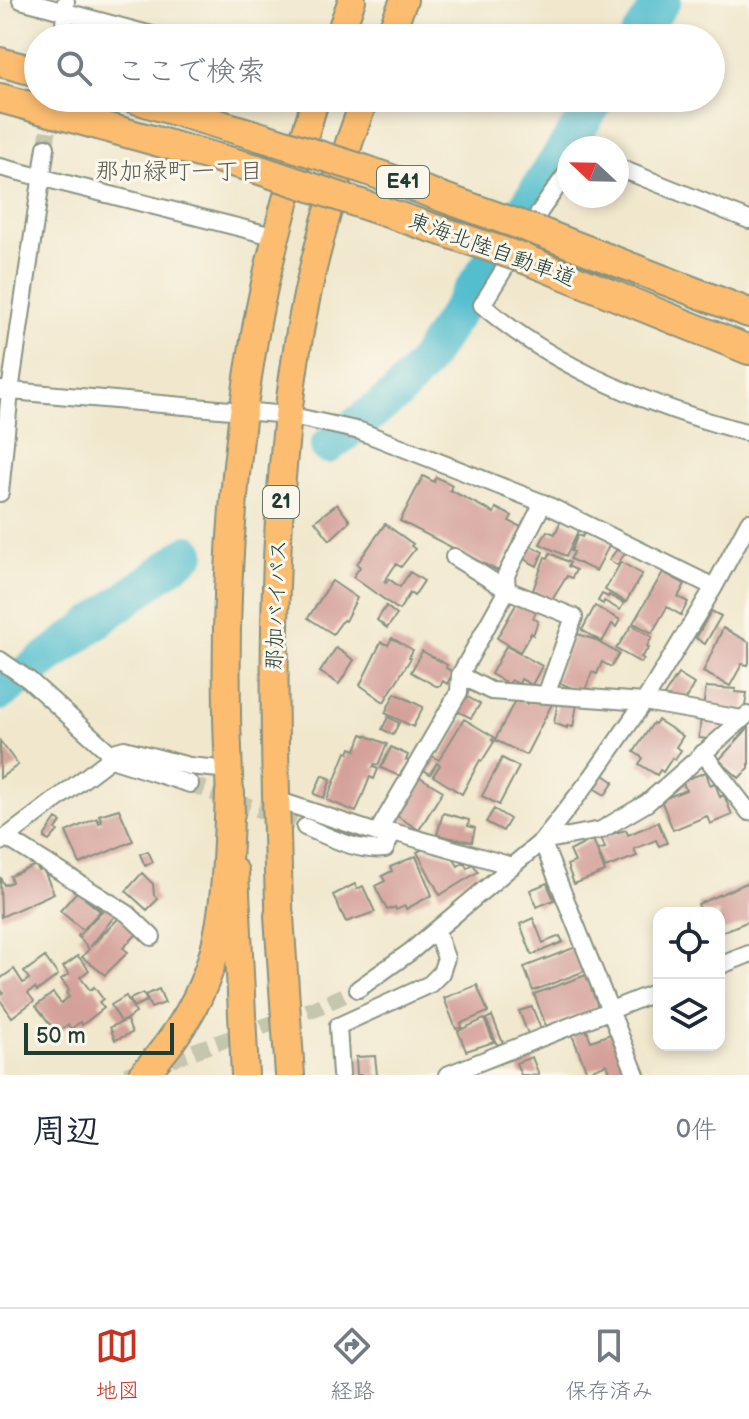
<!DOCTYPE html>
<html lang="ja">
<meta charset="utf-8">
<style>
:root{--surface:#fff;--page:#f6f6f7;--text:#1f2937;--muted:#747a83;--line:#e0e1e3;--accent:#c8321e}
body{margin:0;font-family:"Balsamiq Sans","Klee One",sans-serif;background:var(--page);color:var(--text)}
.controls{position:absolute;right:24px;bottom:24px;display:grid;overflow:hidden;border-radius:16px;box-shadow:0 4px 12px #0003}
.controls button{width:72px;height:72px;display:grid;place-items:center;padding:0;border:0;border-bottom:2px solid var(--line);background:var(--surface);color:var(--text);font:40px sans-serif}
.compass{position:absolute;left:557px;top:136px;width:72px;height:72px;border-radius:50%;background:var(--surface);box-shadow:0 4px 12px #0003;rotate:292deg}
.scale{position:absolute;left:24px;bottom:20px;width:150px;box-sizing:border-box;padding-left:8px;border:4px solid #1f3d34;border-top:0;font-size:22px;line-height:28px;white-space:nowrap;color:#1f3d34;-webkit-text-stroke:6px #fbf7ec;paint-order:stroke}
.list{margin:0;padding:0;list-style:none}
h2{display:flex;justify-content:space-between;align-items:center;height:104px;margin:0;padding:0 32px;font-size:34px}
h2 small{font-size:26px;font-weight:400;color:var(--muted)}
.icon{flex:none;width:44px;height:44px;fill:none;stroke:currentColor;stroke-width:2;stroke-linecap:round;stroke-linejoin:round}
.map{position:relative;flex:none;width:749px;height:1075px;overflow:hidden}
.search{position:absolute;background:var(--surface);box-shadow:0 4px 12px #0003;left:24px;right:24px;top:24px;height:88px;display:flex;align-items:center;gap:20px;box-sizing:border-box;padding:0 28px;border-radius:44px;color:var(--muted);font-size:30px}
.sheet{height:232px;background:var(--surface)}
nav{display:flex;justify-content:space-around;align-items:center;box-sizing:border-box;height:112px;border-top:2px solid var(--line);background:var(--surface);font-size:22px;color:var(--muted)}
nav a{display:grid;justify-items:center;gap:4px}
nav .on{color:var(--accent)}
.map>svg:first-child{display:block}
</style>
<div class="map">
<svg width="749" height="1075" viewBox="0 0 749 1075">
<rect width="100%" height="100%" fill="#fbf7ec"/>
<filter id="ink" filterUnits="userSpaceOnUse"><feTurbulence type="fractalNoise" baseFrequency=".0125" numOctaves="2"/><feDisplacementMap in="SourceGraphic" scale="16" xChannelSelector="R" yChannelSelector="G"/><feConvolveMatrix kernelMatrix="1 2 1 2 8 2 1 2 1" color-interpolation-filters="sRGB"/></filter>
<filter id="wash" filterUnits="userSpaceOnUse"><feTurbulence type="fractalNoise" baseFrequency=".006" numOctaves="4" result="noise"/><feDisplacementMap in="SourceGraphic" scale="32" xChannelSelector="R" yChannelSelector="G"/><feGaussianBlur stdDeviation="1.8" result="paint"/><feColorMatrix in="noise" values="0 0 0 0 0 0 0 0 0 0 0 0 0 0 0 0 0 1.4 0 .05"/><feComposite in="paint" operator="in"/></filter>
<g filter="url(#wash)">
<rect width="100%" height="100%" fill="#f0e7cc"/>
<g fill="none" stroke-linecap="round" stroke-linejoin="round">
<!-- river -->
<path stroke="#53bece" stroke-width="36" d="M637,38L663,0
M328,446L397,394L422,366L598,98
M0,693L188,553"/>
</g>
<g id="blocks">
<!-- building -->
<path fill="#d4a09a" d="M423,476L434,482L436,477L452,485L450,490L494,513L496,508L512,516L509,521L521,527L498,571L400,521Z
M337,504L350,521L330,540L315,521Z
M561,520L579,529L566,556L540,544L547,531L555,534Z
M385,524L413,544L411,546L415,549L401,567L396,564L384,582L386,583L389,579L400,587L410,572L424,581L414,596L410,593L399,610L353,577L360,567L357,564Z
M585,532L610,544L596,571L570,559L574,552L571,551L578,535L582,537Z
M531,546L543,552L537,566L524,559Z
M618,548L626,552L617,565L609,560Z
M550,553L570,563L568,566L576,570L572,578L567,576L552,600L533,590L545,557L548,558Z
M621,562L642,574L626,602L605,590Z
M663,572L685,584L678,597L688,602L681,615L667,607L652,633L633,623Z
M332,581L357,598L345,621L343,620L333,634L308,618Z
M602,594L608,597L609,595L624,603L620,610L604,601L603,604L598,601Z
M518,601L536,612L533,618L538,621L533,635L531,633L520,652L497,638Z
M386,606L397,615L387,628L377,620Z
M595,606L620,620L616,627L612,624L602,642L582,630Z
M711,611L721,616L705,644L696,638Z
M632,625L652,637L647,646L649,648L641,657L644,659L641,663L616,649Z
M723,628L749,642V662L748,665L742,664L730,686L703,672Z
M574,633L593,639L619,654L611,667L602,662L597,674L592,672L584,693L555,681Z
M392,638L413,650L409,657L411,658L384,702L360,685L381,642L388,645Z
M506,646L542,666L532,685L521,679L519,684L511,680L509,684L491,674Z
M336,648L354,660L339,684L320,672Z
M422,651L447,665L446,668L453,672L447,684L443,681L440,686H436L411,672Z
M678,674L694,684L682,705L660,702Z
M706,687L736,689L735,692L747,693L744,713L703,708Z
M395,693L423,707L413,727L385,713Z
M466,696L480,704L471,718L457,711Z
M516,698L527,704L530,698L554,700L526,755L495,740Z
M558,701L577,704L573,727L567,726V728L554,723Z
M388,717L399,723L393,735L382,729Z
M701,717L729,720L715,740L699,738Z
M464,719L494,737L492,740L494,742L482,761L480,760L462,794L433,776L440,765L437,763L430,774L419,767L427,753L439,760Z
M658,720L683,736L676,747L681,750L675,760L672,758L663,772L660,770L657,775L639,764L643,758L634,752L653,723L655,724Z
M749,727V768L739,778L719,760Z
M362,734L387,744L378,765L375,764L373,767L378,769L374,779L370,777L356,812L327,800L346,752L349,753L351,748L356,750Z
M0,741L18,765L0,778Z
M391,747L408,755L406,760L409,761L399,776L381,768Z
M502,758L519,767L499,805L482,796Z
M706,772L710,785L715,783L720,797L724,795L732,815L710,824L707,816L673,830L661,800L686,790L682,781Z
M322,775L331,779L324,798L314,794Z
M604,775L614,782L605,795L595,789Z
M418,776L443,791L419,830L394,814Z
M119,809L133,841L80,864L66,832L97,818L99,823L102,822L99,815Z
M494,809L510,819L503,831L486,822Z
M443,813L469,820L468,826L475,828L472,842L437,835Z
M56,819L61,822L56,829L58,831L49,841L45,839V835Z
M658,822L667,843L659,846L656,840L634,849L637,856L605,868L598,850L605,848L601,837L626,830L628,835Z
M593,839L605,872L574,884L567,865L575,862L570,851Z
M423,849L452,856L458,866L464,862L467,868L473,864L478,872L440,895L417,852Z
M148,851L153,862L145,866L140,854Z
M416,856L432,895L406,909L405,906L396,910L395,907L387,910L375,886L385,881L382,876L392,871L390,867Z
M36,865L39,871L43,869L54,893L1,917L0,877L4,885L12,882L10,876Z
M142,873L153,884L154,895L158,899L147,910L126,891Z
M749,882V921L719,933V913H701L698,904Z
M547,883L554,900L537,907L530,890Z
M355,884L357,889L363,886L375,912L346,922L333,895Z
M80,888L117,913L90,947L120,917L137,934L123,948L128,952L105,975L82,957L89,949L78,936L102,911L84,898L100,911L83,930L60,911Z
M533,918L543,943L560,936L563,942L532,955L520,924Z
M576,947L585,971L533,991L524,967Z
M78,956L89,970L80,977L90,990L94,987L103,999L99,1002L104,1008L82,1025L80,1022L71,1029L68,1025L57,1033L36,1006L53,993L61,1003L69,997L66,993L69,990L61,979L69,974L63,967Z
M45,957L58,975L37,991L35,988L28,993L34,1001L12,1017L0,1000V995L3,993L0,988V979L14,969L23,983L29,979L24,972Z
M586,975L598,1007L546,1026L534,994Z
M477,985L488,1012L461,1023L462,1027L456,1029L444,998Z
M159,989L165,1003L151,1008L145,995Z
M143,993L147,1001L133,1007L130,999Z
M126,996L136,1013L121,1022L111,1005Z
M532,1007L541,1029L528,1034L519,1011Z
M492,1016L503,1043L497,1045L486,1019Z
M484,1019L494,1042L466,1051L458,1031Z
M127,1020L132,1033L115,1040L110,1027Z
M586,1029L591,1041L613,1033L630,1075H611L607,1064L587,1072L572,1035Z
M375,1056L377,1075H357L356,1057Z
M532,1057L539,1075H521L516,1063Z"/>
</g>
</g>
<g filter="url(#ink)">
<use href="#blocks" fill-opacity="0" stroke="#889280" stroke-width="2"/>
<g fill="none" stroke-linecap="round" stroke-linejoin="round">
<!-- minor-tunnel -->
<path stroke="#c6c5ae" stroke-width="16" stroke-dasharray="16 8" stroke-linecap="butt" d="M46,147L53,98
M190,784L305,827
M126,1075L316,1008L358,989"/>
<defs>
<path id="minor" d="M21,0L163,38
M63,36L66,1
M0,167L277,237
M617,167L749,220
M569,170L540,211L482,305C556,369 655,408 749,433
M0,390L288,415L360,431L543,503L714,587
M0,493L10,391L46,147
M454,557L507,590L574,617L546,695
M0,660L29,680L110,753L106,762L0,842
M460,675L491,691L644,702L742,719
M110,753L124,749L189,766L230,770
M703,753L749,812
M108,758L190,784
M274,799L377,833L393,832L512,866
M305,827C330,837 357,852 385,849L393,832
M377,833L459,692L460,675L507,590L506,575L543,503
M7,838L128,914L152,937
M542,841L636,1075
M542,841L601,830L647,803L747,715
M719,966L749,954
M358,989L410,952L542,841L592,777L644,702L714,587L749,522
M341,1075L338,1026L430,984L441,973L446,958L436,930
M447,1075L659,991"/>
<path id="trunk" d="M338,38L352,0
M388,38L404,0
M231,813C221,653 228,486 256,328C270,250 293,173 316,98
M235,872L245,1075
M280,936C274,736 266,535 299,337C313,256 336,176 365,98"/>
<path id="motorway" d="M0,62L38,72
M0,98L257,169
M132,98L265,138
M540,232L749,313
M522,258L749,350
M279,916L290,1075
M143,1075C228,982 225,912 230,793"/>
</defs>
<!-- minor casing -->
<use href="#minor" stroke="#889280" stroke-width="20"/>
<!-- trunk casing -->
<use href="#trunk" stroke="#889280" stroke-width="30"/>
<!-- motorway casing -->
<use href="#motorway" stroke="#889280" stroke-width="32"/>
<!-- minor -->
<use href="#minor" stroke="#fff" stroke-width="16"/>
<!-- trunk -->
<use href="#trunk" stroke="#fcbd6f" stroke-width="26"/>
<!-- motorway -->
<use href="#motorway" stroke="#fcbd6f" stroke-width="28"/>
<defs>
<path id="motorway-bridge" d="M265,138L366,170L540,232
M257,169L522,258"/>
</defs>
<!-- motorway-bridge casing -->
<use href="#motorway-bridge" stroke="#889280" stroke-width="32" stroke-linecap="butt"/>
<!-- motorway-bridge -->
<use href="#motorway-bridge" stroke="#fcbd6f" stroke-width="28"/>
</g>
</g>
<g text-anchor="middle" dominant-baseline="central" stroke-width="6" stroke-linejoin="round" paint-order="stroke">
<!-- shield labels -->
<g fill="#fbf7ec" stroke="#61756b" stroke-width="2">
<rect x="377" y="166" width="52" height="32" rx="6"/>
<rect x="263" y="486" width="36" height="32" rx="6"/>
</g>
<g font-size="20" font-weight="bold" fill="#1f3d34">
<text x="403" y="182">E41</text>
<text x="281" y="502">21</text>
</g>
<!-- street labels -->
<g font-size="22" fill="#1f3d34" stroke="#fbf7ec">
<text transform="translate(492 250) rotate(20)">東海北陸自動車道</text>
<text transform="translate(277 605) rotate(-88)">那加バイパス</text>
</g>
<!-- neighbourhood labels -->
<g font-size="24" fill="#5e6058" stroke="#fbf7ec">
<text x="179" y="171">那加緑町一丁目</text>
</g>
</g>
</svg>
<div class="controls">
<button><svg class="icon" aria-label="locate" viewBox="0 0 24 24"><circle cx="12" cy="12" r="6"/><path d="M12 2v4M12 18v4M2 12h4M18 12h4"/></svg></button>
<button><svg class="icon" aria-label="layers" viewBox="0 0 24 24"><path d="M12 4l9 5-9 5-9-5zM3 14l9 5 9-5"/></svg></button>
</div>
<svg class="compass" viewBox="-18 -18 36 36"><path d="M0-13l5 13h-10z" fill="#e53935"/><path d="M0 13l5-13h-10z" fill="#747a83"/></svg>
<div class="scale">50 m</div>
<div class="search"><svg class="icon" aria-label="search" viewBox="0 0 24 24"><circle cx="10" cy="10" r="6"/><path d="M15 15l6 6"/></svg>ここで検索</div>
</div>
<section class="sheet">
<h2>周辺<small>0件</small></h2>
<ul class="list">
</ul>
</section>
<nav>
<a class="on"><svg class="icon" aria-label="map" viewBox="0 0 24 24"><path d="M3 6l6-2 6 2 6-2v14l-6 2-6-2-6 2zM9 4v14M15 6v14"/></svg>地図</a>
<a><svg class="icon" aria-label="directions" viewBox="0 0 24 24"><path d="M12 3l9 9-9 9-9-9zM9 14v-3h6M13 9l2 2-2 2"/></svg>経路</a>
<a><svg class="icon" aria-label="saved" viewBox="0 0 24 24"><path d="M7 4h10v16l-5-4-5 4z"/></svg>保存済み</a>
</nav>
